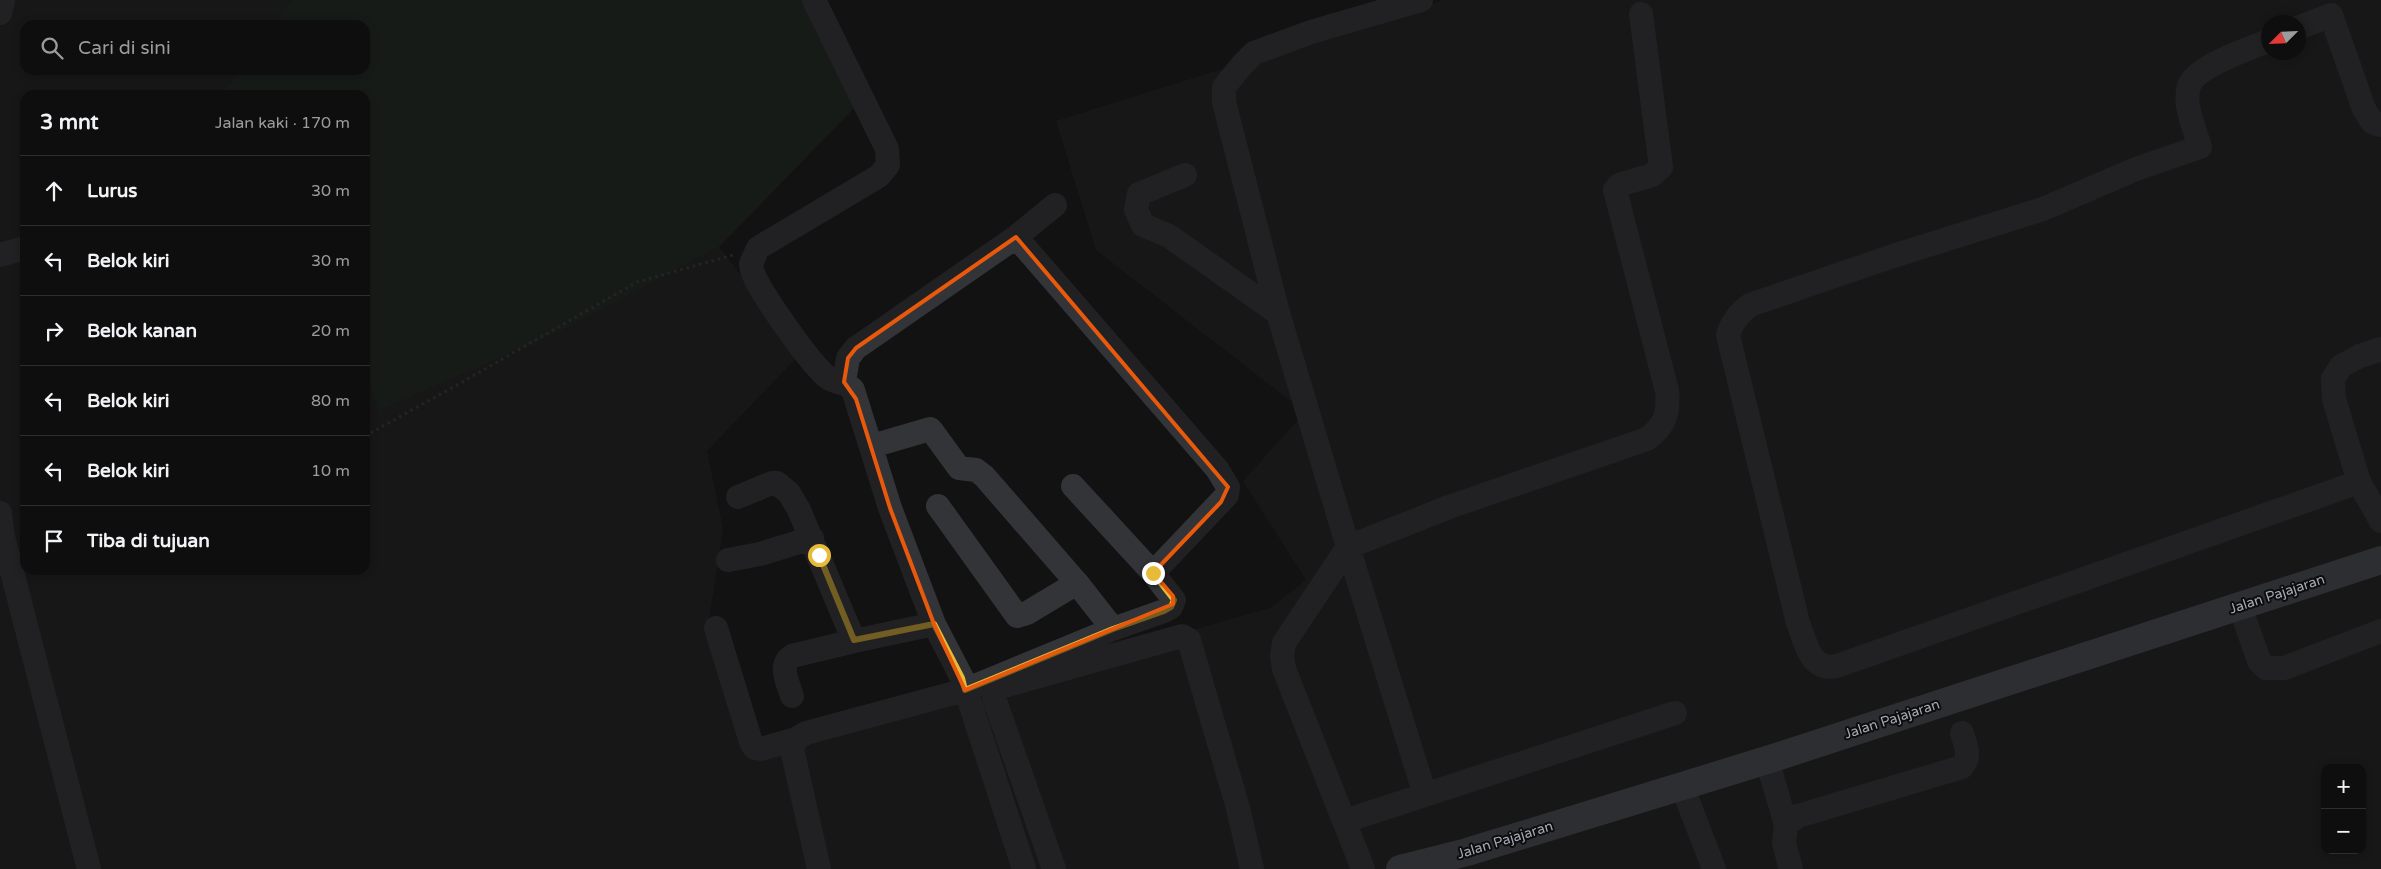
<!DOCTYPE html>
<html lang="id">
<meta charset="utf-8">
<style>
:root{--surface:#0e0e0e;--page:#171717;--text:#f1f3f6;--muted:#9b9c9e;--line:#2e2e2e}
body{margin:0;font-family:"Varela Round",sans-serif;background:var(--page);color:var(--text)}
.controls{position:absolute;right:15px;bottom:15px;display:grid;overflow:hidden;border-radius:10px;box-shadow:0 2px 8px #0003}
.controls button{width:45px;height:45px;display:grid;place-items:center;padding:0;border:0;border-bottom:1px solid var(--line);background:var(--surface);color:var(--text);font:25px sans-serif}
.compass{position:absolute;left:2261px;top:15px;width:45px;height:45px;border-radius:50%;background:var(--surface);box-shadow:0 2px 8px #0003;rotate:246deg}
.stop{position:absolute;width:15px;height:15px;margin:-11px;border:4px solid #e7ba37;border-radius:50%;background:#fff}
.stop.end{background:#e7ba37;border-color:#fff;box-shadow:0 1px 5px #0008}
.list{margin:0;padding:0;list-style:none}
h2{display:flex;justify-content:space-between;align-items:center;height:65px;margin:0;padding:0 20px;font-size:21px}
h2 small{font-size:16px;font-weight:400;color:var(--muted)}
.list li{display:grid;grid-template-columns:32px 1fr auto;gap:15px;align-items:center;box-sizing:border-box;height:70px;padding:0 20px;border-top:1px solid var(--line)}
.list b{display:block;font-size:19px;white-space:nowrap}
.list em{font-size:16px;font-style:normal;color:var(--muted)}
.icon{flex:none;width:28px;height:28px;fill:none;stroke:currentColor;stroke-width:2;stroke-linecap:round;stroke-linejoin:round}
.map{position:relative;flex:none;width:2381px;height:869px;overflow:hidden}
.search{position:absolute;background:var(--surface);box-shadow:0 2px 8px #0003;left:20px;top:20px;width:350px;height:55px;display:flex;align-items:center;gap:12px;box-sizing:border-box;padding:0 18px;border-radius:15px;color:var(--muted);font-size:19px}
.panel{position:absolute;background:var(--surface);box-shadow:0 2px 8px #0003;left:20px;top:90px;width:350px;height:485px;border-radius:15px}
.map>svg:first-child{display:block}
</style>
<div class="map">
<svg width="2381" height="869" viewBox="0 0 2381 869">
<rect width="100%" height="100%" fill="#121213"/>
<!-- built -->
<path fill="#1e1e20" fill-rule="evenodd" d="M0,0H291L273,25H25V70H240L221,95H25V570H365V365L378,411L561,331L719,247L801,353L707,451L723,529L709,620L747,757L1270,608L1306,580L1243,481L1305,412L1096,250L1056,121L1443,0H2381V869H0ZM2268,22H2298V52H2268ZM2325,768H2362V850H2325Z"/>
<!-- grass -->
<path fill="#1e2620" d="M291,0H805L856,106L719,247L561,331L378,411L365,365V95H221L240,70H365V25H273Z"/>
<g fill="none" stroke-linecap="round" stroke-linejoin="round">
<!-- path -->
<path stroke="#393a3f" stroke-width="3" stroke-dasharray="2.5 4" stroke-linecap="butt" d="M365,436L457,385L637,282L733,255"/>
<!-- minor -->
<path stroke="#333438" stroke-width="24" d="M814,0L887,149L888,165L879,176L758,248L751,264L752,270C758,290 809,362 827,377C835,384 845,380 853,390L890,508L934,624L962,678L1024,869
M0,13L3,0
M2298,28L2331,15L2364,109L2372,122L2381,125
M2268,41C2249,49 2196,66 2189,86C2183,104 2195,130 2200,147L2136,169L2043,209L1893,256L1750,305C1739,313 1732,322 1728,335L1798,623C1806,643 1810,672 1837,666L2359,482L2381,521
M1185,175L1139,194L1136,210L1143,225L1169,236L1278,313
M0,255L25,248
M844,382L848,358L856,348L1016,237L1055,205
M872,446L930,429L932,431L959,468L976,470L984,476L1077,583L1113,629
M2359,482L2334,399L2333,379L2341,366L2360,356L2381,349
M1073,486L1153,573
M738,497L772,483H777L789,493L799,510L854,641
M938,506L1017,616L1027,613L1077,583
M0,513L3,537L89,869
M728,560L760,554L812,538
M2240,606L2259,661L2266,668H2284L2381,631
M716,628L751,742L755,748L761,749L796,739
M792,696C788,683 778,665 792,656L854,641L934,624
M1767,760L1786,825
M1682,786L1714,869
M1425,795L1348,547L1449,507L1647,439C1665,426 1669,413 1667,391L1615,190L1619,185L1652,175L1661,167L1641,14
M1345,821L1675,713
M819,869L792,749L796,739L806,733L965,690L1113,629L1164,611L1171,607L1174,600L1153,573L1227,495L1228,487L1217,469L1016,237
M1054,869L994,698V692L1000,687L1182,636L1189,640L1191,647L1238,808L1252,869
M1363,869L1284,669L1282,656L1284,643L1348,547L1278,313L1224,102V87L1242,65L1254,53L1311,32L1421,0
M1791,869L1784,843L1786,825L1798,816L1962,767C1971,756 1966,746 1962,733"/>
<!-- major -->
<path stroke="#4f5057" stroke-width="28" d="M1400,869L1467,852L1767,760L2381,560"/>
</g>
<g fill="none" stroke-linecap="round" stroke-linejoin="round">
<!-- route -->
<path stroke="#e7ba37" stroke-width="6" d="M819,555L854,640L934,624L962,678L965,690L1113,629L1164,611L1171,607L1174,600L1153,573"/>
</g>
<!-- marked area -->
<path d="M0 0H2381V869H0ZM1016,237L1228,487L1221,502L1153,573L1173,596V604L965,690L934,624L890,508L856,399L844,382L848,358L856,348Z" fill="#121213" fill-opacity=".55" fill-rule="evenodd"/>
<path fill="none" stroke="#e8590c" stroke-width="4" stroke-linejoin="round" d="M1016,237L1228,487L1221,502L1153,573L1173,596V604L965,690L934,624L890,508L856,399L844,382L848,358L856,348Z"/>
<g text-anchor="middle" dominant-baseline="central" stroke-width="4" stroke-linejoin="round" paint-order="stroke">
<!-- street labels -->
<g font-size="14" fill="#a4a8b3" stroke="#0d0d0e">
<text transform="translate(2277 594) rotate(-18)">Jalan Pajajaran</text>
<text transform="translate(1892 719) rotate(-18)">Jalan Pajajaran</text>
<text transform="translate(1505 840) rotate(-17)">Jalan Pajajaran</text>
</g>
</g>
</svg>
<div class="controls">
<button>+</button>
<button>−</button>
</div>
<svg class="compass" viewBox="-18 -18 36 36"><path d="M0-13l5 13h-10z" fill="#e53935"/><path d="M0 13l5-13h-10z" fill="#9b9c9e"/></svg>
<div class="stop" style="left:819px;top:555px"></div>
<div class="stop end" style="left:1153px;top:573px"></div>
<div class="search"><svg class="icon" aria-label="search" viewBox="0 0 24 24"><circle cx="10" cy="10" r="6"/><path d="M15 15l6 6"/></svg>Cari di sini</div>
<section class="panel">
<h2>3 mnt<small>Jalan kaki · 170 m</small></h2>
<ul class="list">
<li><svg class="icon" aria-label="ahead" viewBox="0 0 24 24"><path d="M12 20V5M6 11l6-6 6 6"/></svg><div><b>Lurus</b></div><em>30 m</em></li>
<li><svg class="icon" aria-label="left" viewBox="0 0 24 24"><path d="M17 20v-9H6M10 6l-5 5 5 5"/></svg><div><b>Belok kiri</b></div><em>30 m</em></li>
<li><svg class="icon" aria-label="right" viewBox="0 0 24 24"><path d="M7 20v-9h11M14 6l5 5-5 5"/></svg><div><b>Belok kanan</b></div><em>20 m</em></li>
<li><svg class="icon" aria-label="left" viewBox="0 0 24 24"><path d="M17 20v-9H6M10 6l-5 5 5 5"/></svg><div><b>Belok kiri</b></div><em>80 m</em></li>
<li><svg class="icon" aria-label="left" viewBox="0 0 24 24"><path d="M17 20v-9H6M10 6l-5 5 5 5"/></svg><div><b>Belok kiri</b></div><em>10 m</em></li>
<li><svg class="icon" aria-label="arrive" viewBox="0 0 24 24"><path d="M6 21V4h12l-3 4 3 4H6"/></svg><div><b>Tiba di tujuan</b></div></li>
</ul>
</section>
</div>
